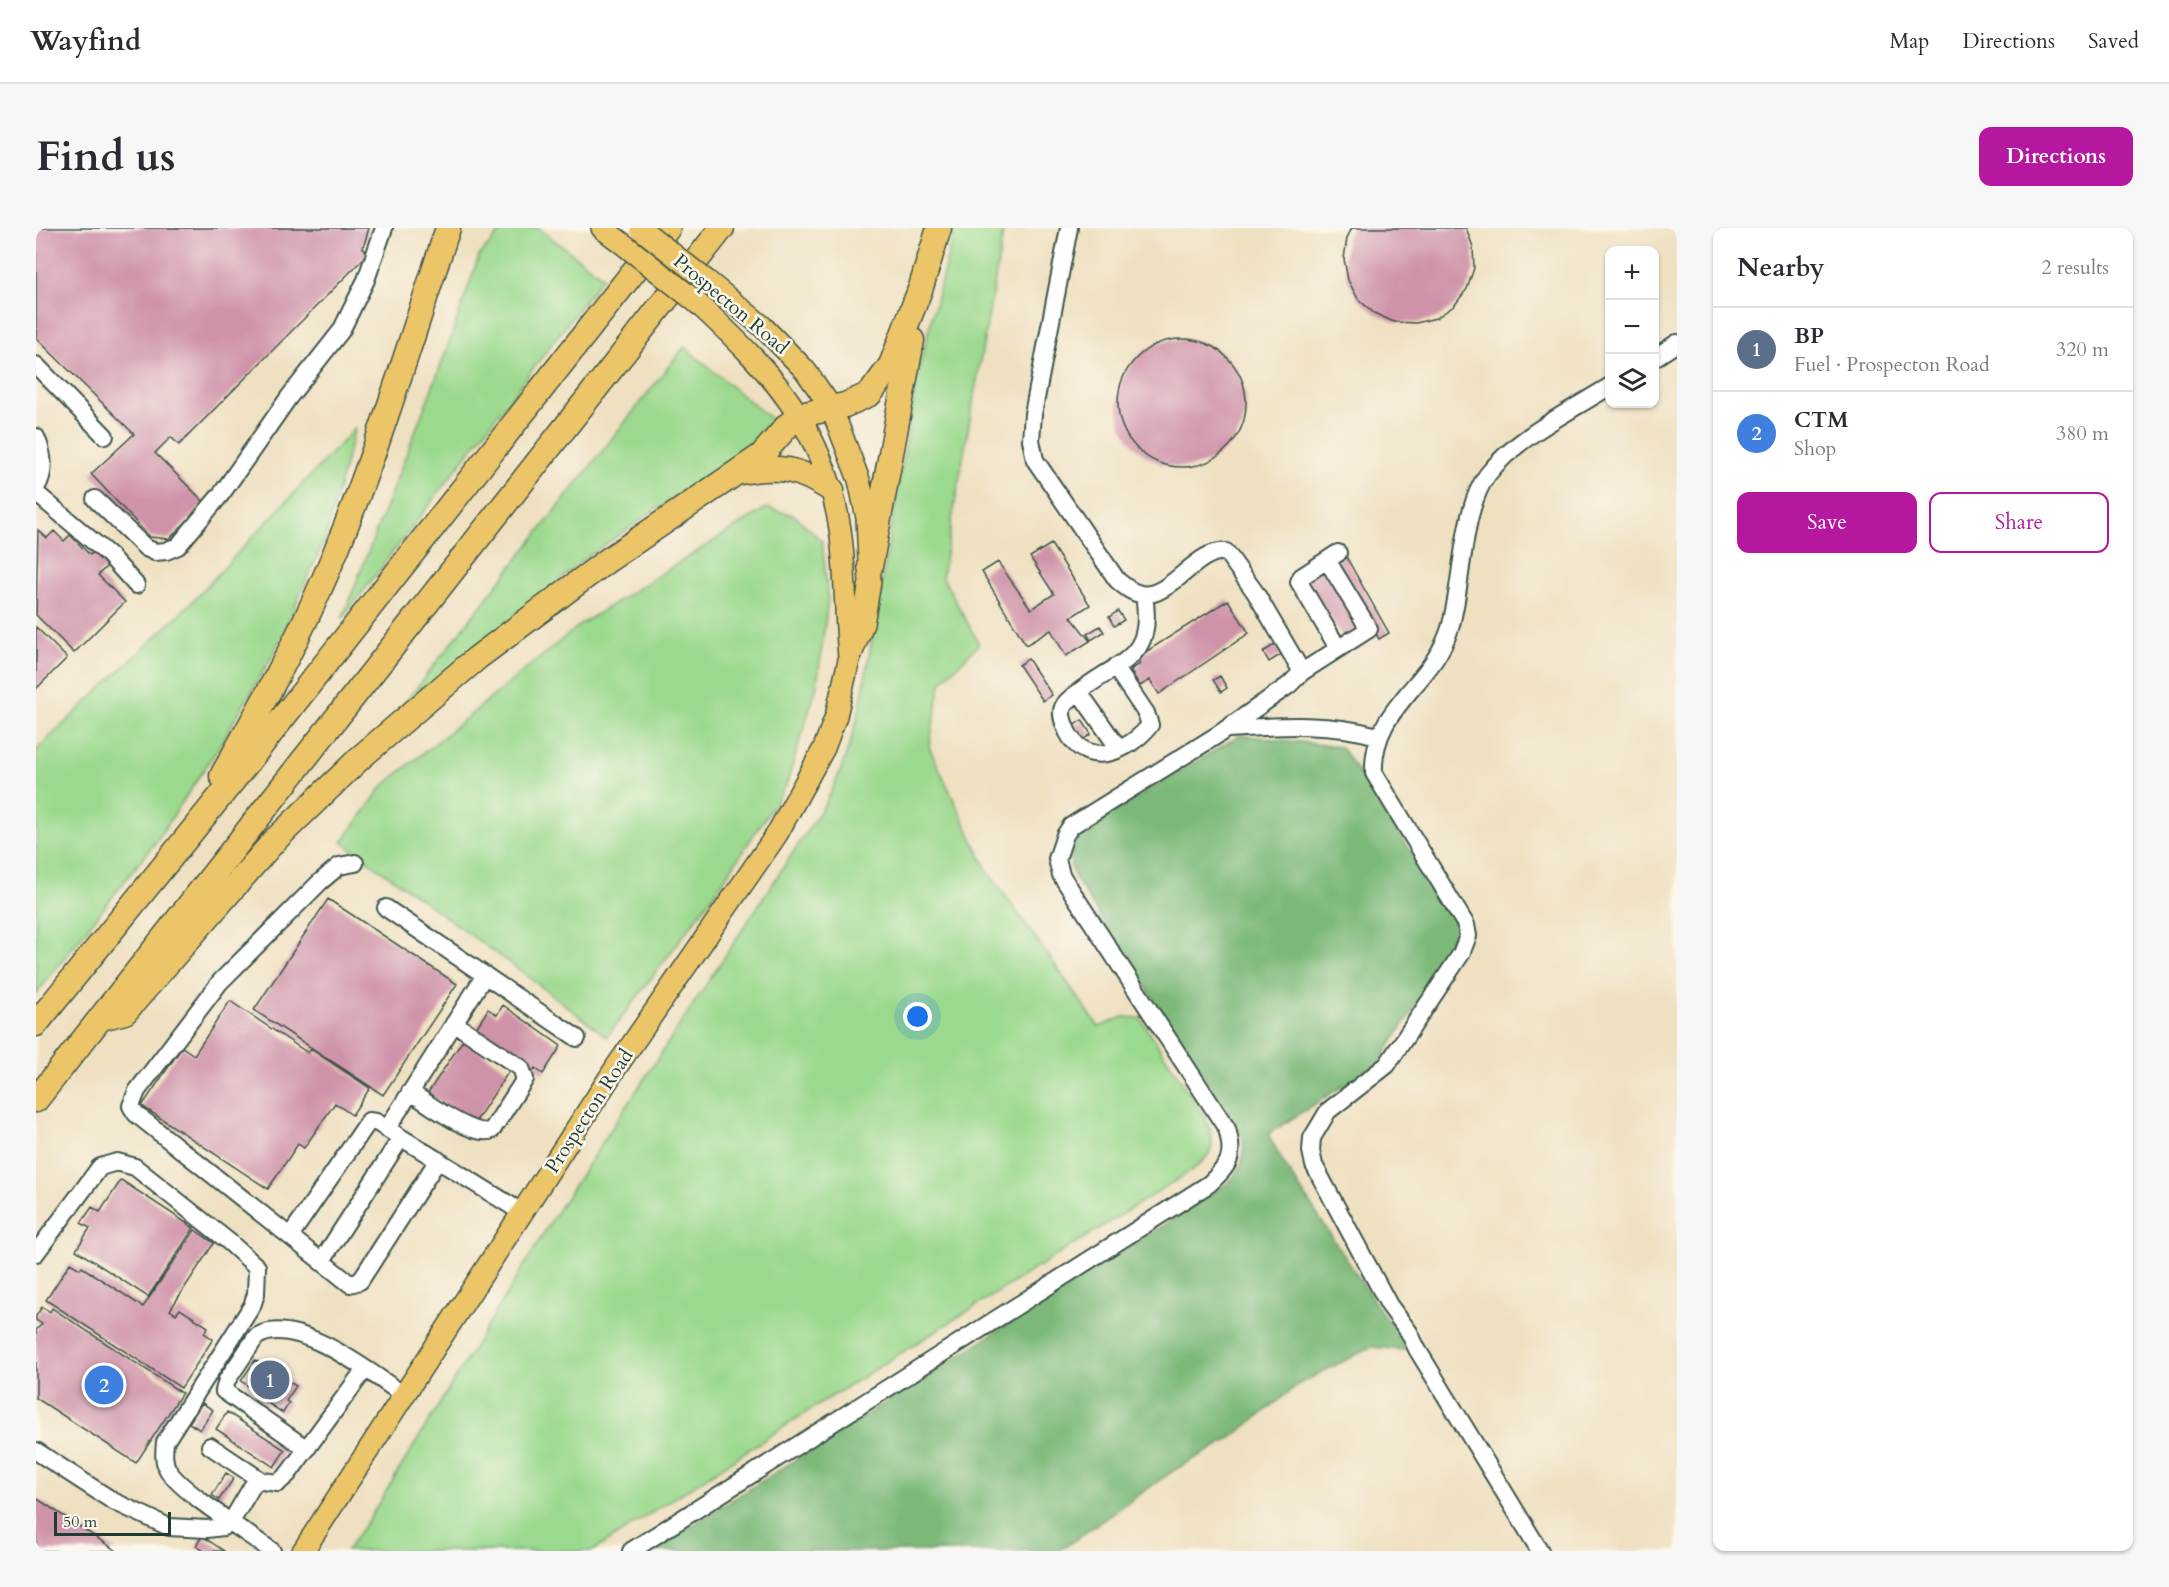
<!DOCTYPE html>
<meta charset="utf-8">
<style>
:root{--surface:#fff;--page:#f7f7f7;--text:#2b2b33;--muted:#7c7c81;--line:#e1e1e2;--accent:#b5179e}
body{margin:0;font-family:Cardo,serif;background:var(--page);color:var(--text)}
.controls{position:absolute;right:18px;top:18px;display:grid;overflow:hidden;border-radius:12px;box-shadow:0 2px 4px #0004}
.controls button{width:54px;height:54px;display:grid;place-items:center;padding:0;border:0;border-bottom:2px solid var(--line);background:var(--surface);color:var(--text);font:30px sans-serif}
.scale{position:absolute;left:18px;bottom:15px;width:117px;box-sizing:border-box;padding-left:6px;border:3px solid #1f3d34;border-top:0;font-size:16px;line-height:21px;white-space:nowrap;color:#1f3d34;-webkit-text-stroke:4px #fbf7ec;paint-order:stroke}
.you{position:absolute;left:882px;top:789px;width:21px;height:21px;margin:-15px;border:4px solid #fff;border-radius:50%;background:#1a73e8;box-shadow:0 0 0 9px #1a73e833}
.badge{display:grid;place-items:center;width:39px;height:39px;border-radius:50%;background:var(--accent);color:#fff;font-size:20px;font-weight:700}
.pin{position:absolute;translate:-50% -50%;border:3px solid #fff;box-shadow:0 2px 6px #0006}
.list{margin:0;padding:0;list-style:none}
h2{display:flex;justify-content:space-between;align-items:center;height:78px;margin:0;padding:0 24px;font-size:26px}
h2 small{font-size:20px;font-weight:400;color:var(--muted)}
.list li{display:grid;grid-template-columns:39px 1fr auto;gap:18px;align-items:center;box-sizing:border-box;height:84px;padding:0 24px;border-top:2px solid var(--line)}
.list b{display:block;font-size:22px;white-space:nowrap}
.list p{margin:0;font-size:20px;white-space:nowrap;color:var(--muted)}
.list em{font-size:20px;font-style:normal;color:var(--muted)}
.actions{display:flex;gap:12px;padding:18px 24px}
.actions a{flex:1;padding:14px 0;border:2px solid var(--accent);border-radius:12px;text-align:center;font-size:21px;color:var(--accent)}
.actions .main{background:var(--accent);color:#fff}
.icon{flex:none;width:33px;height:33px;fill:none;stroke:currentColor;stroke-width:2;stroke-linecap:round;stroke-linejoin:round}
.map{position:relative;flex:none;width:1641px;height:1323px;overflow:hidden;border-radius:12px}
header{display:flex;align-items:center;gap:36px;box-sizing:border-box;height:84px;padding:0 30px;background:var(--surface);border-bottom:2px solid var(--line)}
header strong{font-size:28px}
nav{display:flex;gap:33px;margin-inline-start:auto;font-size:21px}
.intro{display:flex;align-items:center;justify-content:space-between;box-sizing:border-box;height:144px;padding:0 36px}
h1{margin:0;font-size:42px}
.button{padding:15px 27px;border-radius:12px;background:var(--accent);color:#fff;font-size:21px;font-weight:700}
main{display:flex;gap:36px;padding:0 36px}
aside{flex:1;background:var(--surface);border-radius:12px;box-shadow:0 2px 4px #0004}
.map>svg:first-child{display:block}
</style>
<header>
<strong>Wayfind</strong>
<nav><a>Map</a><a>Directions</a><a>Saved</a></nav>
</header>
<div class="intro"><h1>Find us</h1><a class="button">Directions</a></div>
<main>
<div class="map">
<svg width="1641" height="1323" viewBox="0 0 1641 1323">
<rect width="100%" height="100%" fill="#fbf7ec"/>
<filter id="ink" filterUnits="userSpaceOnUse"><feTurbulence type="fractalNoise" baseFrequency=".0167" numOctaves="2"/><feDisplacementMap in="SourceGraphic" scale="12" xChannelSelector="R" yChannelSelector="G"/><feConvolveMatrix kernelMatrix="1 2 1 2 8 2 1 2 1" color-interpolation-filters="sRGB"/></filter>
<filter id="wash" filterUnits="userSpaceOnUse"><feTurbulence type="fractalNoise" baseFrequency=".008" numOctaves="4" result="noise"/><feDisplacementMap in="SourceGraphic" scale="24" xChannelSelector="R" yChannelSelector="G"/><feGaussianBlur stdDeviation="1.35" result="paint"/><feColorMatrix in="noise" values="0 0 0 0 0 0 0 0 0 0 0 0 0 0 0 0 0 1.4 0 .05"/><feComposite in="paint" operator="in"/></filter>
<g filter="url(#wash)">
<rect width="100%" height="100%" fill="#efe0c1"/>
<!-- green -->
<path fill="#9bd98e" stroke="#5d8b61" stroke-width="1.5" d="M468,0H502L567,49L306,391L407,132L443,28Z
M919,0H968L906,348L943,416L905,454L893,519L951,642L1063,799L1087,789L1104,790L1169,889C1181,917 1179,925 1155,943L766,1187L557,1323H310L335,1288L522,982L789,576C805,545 816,514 824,480L883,139Z
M648,119L735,191L725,226L640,268L547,332L348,501Z
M319,200L289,311L237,427L181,522L121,612L0,766V522L153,377Z
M730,280L758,287L786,313L792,371L781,457L750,558L680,664L571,809L490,747L306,614L347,558L545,396Z"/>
<!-- forest -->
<path fill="#7cb979" stroke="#4e7b56" stroke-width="1.5" d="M1204,507L1305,519L1428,703L1343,835L1232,906L1250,939L1351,1093C1365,1099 1370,1107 1369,1122L1335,1119L1263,1156L1194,1211L1140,1241L1023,1323H616L1169,971C1196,951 1213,944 1206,907L1039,650C1029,629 1037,613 1052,599Z"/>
<g id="blocks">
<!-- building -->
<path fill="#cf93a9" d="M0,0H333L327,20L332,26L143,217L135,209L119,225L169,275L133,311L114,309L55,246L98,206L0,110Z
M1316,0H1430L1437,19L1438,40L1431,61L1418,78L1400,90L1380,95L1358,94L1338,85L1322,71L1312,52L1308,31L1311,10Z
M1082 175a64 64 0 1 1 128 0a64 64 0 1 1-128 0Z
M2,302L11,310L18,303L28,313L34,307L54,327L59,323L73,336L62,347L89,374L38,425L0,387Z
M1015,316L1054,377L1035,389L1054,413L1030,428L1015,402L990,417L946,344L962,334L995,381L1018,366L994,329Z
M1308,325L1353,405L1343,411L1298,331Z
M1290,338L1327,397L1307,410L1269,350Z
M1192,372L1213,405L1123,466L1114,452L1104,458L1094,442L1104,436L1100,430Z
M1082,383L1088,392L1078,398L1073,389Z
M1241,390L1259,418L1233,434L1227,424L1241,415L1229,398Z
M1064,398L1068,404L1055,412L1051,406Z
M0,399L31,430L0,461Z
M992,431L1016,467L1007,473L983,437Z
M1184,448L1191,460L1185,464L1177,452Z
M1046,492L1055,506L1044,514L1034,500Z
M292,671L421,756L347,867L218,782Z
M194,773L272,825L275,821L334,860L316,887L299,875L268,920L262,916L232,961L106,878L146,819L158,827Z
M467,777L525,818L507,846L499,840L497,843L453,815L439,802L452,781L461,787Z
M427,812L473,843L438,896L391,866Z
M85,952L158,1000L112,1069L40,1022L54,1000L45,995L56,979L64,984Z
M159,1002L178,1015L134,1082L140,1086L144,1081L172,1099L168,1105L177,1111L145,1160L10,1072L34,1035L44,1041L46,1039L107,1079Z
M6,1079L14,1084L16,1080L146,1165L100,1235L0,1170V1102L6,1096L0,1092V1088Z
M219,1132L260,1158L250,1173L253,1175L247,1185L216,1165L218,1162L205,1153Z
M166,1175L177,1182L164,1202L153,1195Z
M191,1184L249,1222L238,1239L180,1201Z
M190,1245L198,1250L183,1272L176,1267Z
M0,1270L81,1323H0Z
M166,1308L188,1323H168L160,1318Z"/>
</g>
</g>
<g filter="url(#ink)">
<use href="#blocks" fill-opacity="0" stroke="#3e5549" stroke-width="1.5"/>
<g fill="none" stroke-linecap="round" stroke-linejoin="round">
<defs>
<path id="minor" d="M1033,0L997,186L995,212L999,232L1081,352C1088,358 1096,365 1105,366C1133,372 1162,319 1190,324L1219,364L1266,444
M1618,130L1641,115
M0,137L69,208
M0,209C8,227 10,244 0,260
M0,265L73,327L100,357
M59,271L110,320L119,324L130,323L142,318L186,265L253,169L305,103L330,52L348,0
M1302,325L1265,349L1263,354L1302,420
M1079,439L1110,485L1114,497C1094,523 1051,542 1032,505C1029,498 1025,490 1026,483C1027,475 1035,470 1040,466C1084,431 1119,433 1108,367
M1043,464L1083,521
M1192,501C1243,498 1292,494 1342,508
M319,635L303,638L284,654L184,754L101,863L95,878L100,886L314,1056L324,1053L402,932
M350,680L541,810
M374,864C392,875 438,911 456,902L489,851L485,840L418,795
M351,901L449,747
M254,1008L333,893L340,894L487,985
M0,1025L64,939L81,934L99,939L192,1013L221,1039L220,1066L216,1078L129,1214C128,1224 127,1233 132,1242C144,1263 213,1306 236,1323
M285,1034L365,910
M174,1218L226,1253L242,1255L252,1246L329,1141
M271,1221L188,1163L191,1152L220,1109C258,1084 337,1146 369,1168
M0,1223L77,1273L133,1299L171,1301L187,1299L195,1294L221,1250
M595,1323L1173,956C1194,936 1199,929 1191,901L1025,647L1021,631L1029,607L1035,598L1183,506L1253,457L1266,444L1333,401L1291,332
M1504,1323L1381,1121L1373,1104L1353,1077L1278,937L1275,923L1276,910L1292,883L1351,837L1425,726L1432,708L1430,697L1338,545C1335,479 1397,457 1414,400C1427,357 1425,281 1452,246C1482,208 1533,184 1574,158"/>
<path id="major" d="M566,0L591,19
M658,72C732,140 788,197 804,301C810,343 809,387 813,429
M267,1323L581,838L741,606L788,520L800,488L813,432L827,396L834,354L831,290L823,252L795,179L769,142L726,98L671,53"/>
<path id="highway" d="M705,244C744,237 762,240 796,262
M834,339L876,112
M186,548C219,489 253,429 281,367C334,249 371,123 412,0
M65,790L89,784L239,612L325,529L441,430L572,332L725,228L753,196L765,187L809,177L834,166L855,137L885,59L903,0
M0,796L212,534L632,0
M0,872L686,0"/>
</defs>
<!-- minor casing -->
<use href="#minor" stroke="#3e5549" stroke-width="20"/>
<!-- major casing -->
<use href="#major" stroke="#3e5549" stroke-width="24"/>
<!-- highway casing -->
<use href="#highway" stroke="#3e5549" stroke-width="27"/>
<!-- minor -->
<use href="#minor" stroke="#fff" stroke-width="16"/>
<!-- major -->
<use href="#major" stroke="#edc569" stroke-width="21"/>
<!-- highway -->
<use href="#highway" stroke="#edc569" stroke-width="24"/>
<defs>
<path id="major-bridge" d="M605,1L671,53
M591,19L658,72"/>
</defs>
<!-- major-bridge casing -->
<use href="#major-bridge" stroke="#3e5549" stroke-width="24" stroke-linecap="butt"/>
<!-- major-bridge -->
<use href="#major-bridge" stroke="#edc569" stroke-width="21"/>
</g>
</g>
<g text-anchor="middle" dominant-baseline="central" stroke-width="5" stroke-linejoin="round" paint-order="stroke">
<!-- street labels -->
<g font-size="20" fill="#1f3d34" stroke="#fbf7ec">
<text transform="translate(695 76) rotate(40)">Prospecton Road</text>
<text transform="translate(553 883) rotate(-57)">Prospecton Road</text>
</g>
</g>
</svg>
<div class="controls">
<button>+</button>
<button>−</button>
<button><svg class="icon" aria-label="layers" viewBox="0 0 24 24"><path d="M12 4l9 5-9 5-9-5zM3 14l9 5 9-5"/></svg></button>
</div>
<div class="scale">50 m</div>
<div class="you"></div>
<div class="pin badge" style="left:234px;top:1152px;background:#5c6f8a">1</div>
<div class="pin badge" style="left:68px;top:1157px;background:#3f7fe0">2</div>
</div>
<aside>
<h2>Nearby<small>2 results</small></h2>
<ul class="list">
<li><span class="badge" style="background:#5c6f8a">1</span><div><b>BP</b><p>Fuel · Prospecton Road</p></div><em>320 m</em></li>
<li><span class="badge" style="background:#3f7fe0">2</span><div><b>CTM</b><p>Shop</p></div><em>380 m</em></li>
</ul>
<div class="actions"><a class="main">Save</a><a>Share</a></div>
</aside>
</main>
